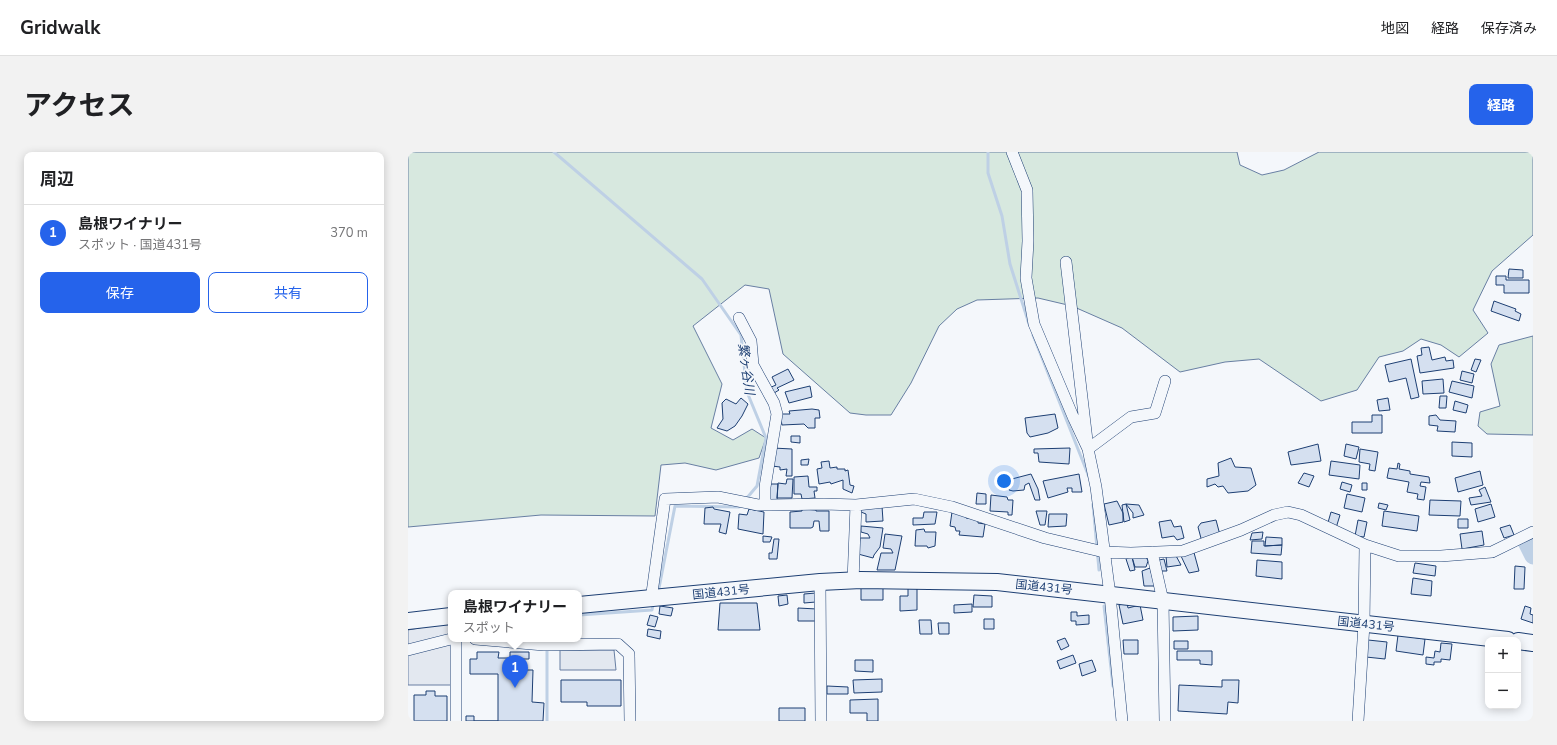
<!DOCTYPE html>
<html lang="ja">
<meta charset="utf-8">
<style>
:root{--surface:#fff;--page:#f2f2f2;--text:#202124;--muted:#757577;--line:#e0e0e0;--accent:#2563eb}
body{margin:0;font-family:"Nunito Sans","Noto Sans JP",sans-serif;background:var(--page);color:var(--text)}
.controls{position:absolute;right:12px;bottom:12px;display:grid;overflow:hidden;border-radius:8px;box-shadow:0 2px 10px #0003}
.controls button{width:36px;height:36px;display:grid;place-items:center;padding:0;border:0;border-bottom:1px solid var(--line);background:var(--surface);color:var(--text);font:20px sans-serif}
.you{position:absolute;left:596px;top:329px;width:14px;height:14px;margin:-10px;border:3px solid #fff;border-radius:50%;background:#1a73e8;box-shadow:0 0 0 6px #1a73e833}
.badge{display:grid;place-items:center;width:26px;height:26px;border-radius:50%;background:var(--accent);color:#fff;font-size:13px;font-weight:700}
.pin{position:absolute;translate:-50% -33px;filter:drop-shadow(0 1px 2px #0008)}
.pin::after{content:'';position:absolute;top:21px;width:14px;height:12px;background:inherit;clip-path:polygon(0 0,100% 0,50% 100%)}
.popup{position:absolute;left:40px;top:438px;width:134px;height:52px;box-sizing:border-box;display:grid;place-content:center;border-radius:8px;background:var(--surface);filter:drop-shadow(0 1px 3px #0005);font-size:13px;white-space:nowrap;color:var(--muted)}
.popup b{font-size:15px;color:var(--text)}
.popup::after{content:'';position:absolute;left:50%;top:100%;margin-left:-8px;border:8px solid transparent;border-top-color:var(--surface)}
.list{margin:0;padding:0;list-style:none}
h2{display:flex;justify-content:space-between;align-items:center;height:52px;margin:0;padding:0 16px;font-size:17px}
h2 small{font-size:13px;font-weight:400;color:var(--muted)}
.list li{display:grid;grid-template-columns:26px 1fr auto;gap:12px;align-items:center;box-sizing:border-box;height:56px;padding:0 16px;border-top:1px solid var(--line)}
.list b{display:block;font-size:15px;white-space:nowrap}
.list p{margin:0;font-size:13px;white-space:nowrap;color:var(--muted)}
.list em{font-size:13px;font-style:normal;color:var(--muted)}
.actions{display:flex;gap:8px;padding:12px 16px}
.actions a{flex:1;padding:9px 0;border:1px solid var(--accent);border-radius:8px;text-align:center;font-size:14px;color:var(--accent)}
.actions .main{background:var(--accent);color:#fff}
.map{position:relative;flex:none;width:1125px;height:569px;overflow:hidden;border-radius:8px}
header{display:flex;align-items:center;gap:24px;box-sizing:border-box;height:56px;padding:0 20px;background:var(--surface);border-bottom:1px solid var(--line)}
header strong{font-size:19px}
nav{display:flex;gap:22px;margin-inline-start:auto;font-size:14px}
.intro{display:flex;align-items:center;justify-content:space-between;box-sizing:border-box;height:96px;padding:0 24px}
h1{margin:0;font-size:28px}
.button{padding:10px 18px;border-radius:8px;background:var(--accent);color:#fff;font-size:14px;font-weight:700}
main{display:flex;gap:24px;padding:0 24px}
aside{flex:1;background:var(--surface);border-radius:8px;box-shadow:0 2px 10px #0003}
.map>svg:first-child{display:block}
</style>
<header>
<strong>Gridwalk</strong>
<nav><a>地図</a><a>経路</a><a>保存済み</a></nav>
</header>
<div class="intro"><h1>アクセス</h1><a class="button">経路</a></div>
<main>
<aside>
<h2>周辺<small></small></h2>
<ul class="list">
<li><span class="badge">1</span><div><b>島根ワイナリー</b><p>スポット · 国道431号</p></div><em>370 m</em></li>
</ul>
<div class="actions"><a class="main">保存</a><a>共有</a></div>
</aside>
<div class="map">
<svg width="1125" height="569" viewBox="0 0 1125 569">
<rect width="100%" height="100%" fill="#f4f7fb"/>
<!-- green -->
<path fill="#d7e8df" stroke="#687fa3" d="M0,0H829L832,13L854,23L876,18L911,0H1125V83L1084,119L1065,158L1080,181L1051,205L1033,193L1013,187L995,199L971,205L949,238L913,249L851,207L817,210L772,220L714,176L664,154L630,146L569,148L549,157L531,174L503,231L483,263H458L442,261L375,202L361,137L337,133L285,174L314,232L303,276L325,288L344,277L358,286L351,306L308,318L277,311L253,313L247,364L133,363L0,375Z
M1125,184V283L1079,282L1070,274L1072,260L1092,254L1083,212L1091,193Z"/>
<!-- parking -->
<path fill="#e3e8f0" stroke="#687fa3" d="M43,470V533H0V478Z
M152,498H206L208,518H152Z"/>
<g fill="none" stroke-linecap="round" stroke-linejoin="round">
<!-- stream -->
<path stroke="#bed0e5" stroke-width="3" d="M146,0L294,127L333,183L339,240L358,286L349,334L338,347
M580,0V21L594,64L602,112L621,172
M625,183L681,325
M685,352L691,418
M251,436L267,354L331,355L333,353
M696,454L705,534
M171,463L244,458L245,453
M139,487V569"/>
<!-- river -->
<path stroke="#bed0e5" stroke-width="17" d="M1118,390L1125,404"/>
</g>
<!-- building -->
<path fill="#d5e0f0" stroke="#1d3f73" d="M1101,117L1115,118V126H1100Z
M1088,124H1098V128H1121V141H1096V133H1088Z
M1086,149L1108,157L1107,159L1113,162L1111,169L1083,159Z
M1021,195L1024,208L1037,205L1038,209L1045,208L1046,216L1012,221L1009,204L1014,203L1013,196Z
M1003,207L1011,245L1003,247L998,226L981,230L977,213Z
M1067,207L1073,208L1068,220L1063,218Z
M380,217L386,228L369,236L371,238L363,243L361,236L368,233L364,225Z
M1054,219L1066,222L1064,231L1052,228Z
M1035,227L1036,241L1015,242L1014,229Z
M1044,229L1066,234L1064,246L1041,240Z
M402,234L404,245L381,251L377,240Z
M1032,244H1039L1038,256H1031Z
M333,246L340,252L334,264L327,274L319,279L309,276L315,267L314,251L318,247L328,252Z
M980,246L982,258L971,259L969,248Z
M1047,249L1060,253L1058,261L1045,258Z
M404,257L411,258L412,266H407V276H400L396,272L374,273L372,262H382L381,259Z
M647,262L650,276L640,281L622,285L619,281L617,266Z
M964,263H974V281H944V270H964Z
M1028,263L1032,268L1048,269L1047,280L1029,279L1030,274L1021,273V264Z
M383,284H392V291L383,290Z
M1044,290L1064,291V305L1044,304Z
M910,292L913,309L883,313L880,300Z
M938,292L951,295L948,307L936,304Z
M365,296L384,297V324H378L379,317L372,318V315L364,314Z
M662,296L661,312L631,310L630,301H626V297Z
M952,297L970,300L967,319L961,318L962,312L951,310Z
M823,306L827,315L843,316L848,333L840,339L820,341L815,334L810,335L807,332L799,335V327L811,324L810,311Z
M401,307L400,313H393V308Z
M421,309L422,316L429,315V317H437V319L440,318L442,333L446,334L444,341L435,337V328L423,332L422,330L411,332L409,317L414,316L413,310Z
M923,309L952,313L951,327L921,323Z
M990,311L992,312L991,317L1002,319V322L1021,325L1022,331L1013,330L1012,334L1018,335L1016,348L1009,347L1010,342L999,340L1001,330L979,326L981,316L989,317Z
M1072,319L1075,333L1050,340L1047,326Z
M896,321L906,324L901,335L890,331Z
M623,322L630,337L632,348H627L621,331L617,333L616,338L605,339L601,338L600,328Z
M671,322L674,340H664V336H659L660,340L640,346L635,329Z
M400,324L401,335H409V339H406L407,346L394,347L393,342H386V325Z
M379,327H385L384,346H369L370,331L378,332Z
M934,330L944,333L942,340L932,337Z
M954,331H959V338H954Z
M356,332H370L369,348L356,347Z
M1077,335L1083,350L1063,353L1061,346L1074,344L1071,338Z
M569,341L578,342V352H568Z
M939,342L957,346L954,360L936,356Z
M583,343L599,345L600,348H605L604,363H600V360L582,359Z
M1022,348L1053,349L1052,364L1021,363Z
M709,349L715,361V370L701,373L696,352Z
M971,351L980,353L978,358L970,356Z
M718,352L722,368L716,370L714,353Z
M718,352L731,353L736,363L725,366V361Z
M1083,352L1087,365L1070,370L1067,357Z
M474,354L475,369L458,370V362L453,360V355Z
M305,355L306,357L322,360L318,382L311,380L313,372H296L297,356Z
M341,357L356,360L355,382L330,377L331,362L339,363Z
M394,357L408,358V359H421V379H412L411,369H406L405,375L403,376H382V360L394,359Z
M628,359H639L637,373H632Z
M976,359L1011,364L1009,379L974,374Z
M516,360H529L527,372L505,373V366H515Z
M544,360L557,363L558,366L570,367V371L577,372L575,385L551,383L552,379H548L547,375L542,374Z
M923,360L932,363L928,376L919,374Z
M641,362H659L658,374L640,375Z
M1050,367H1060V376H1050Z
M763,368L766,375L773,374L776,386L769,388L766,384L754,386L751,370Z
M808,368L812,383L794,390L790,375L793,371Z
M950,368L959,370L956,385L947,384Z
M1102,373L1106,383L1096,386L1092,376Z
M453,374L475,376L472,395L466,403L465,406L450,402L452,386H462L460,382L453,380Z
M516,377L517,380H528L527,394L520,396L519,394H507L508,378Z
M1074,379L1076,393L1054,397L1052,382Z
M855,380L854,387L842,388L844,381Z
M477,382L494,384L487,418H469L473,401H485L483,397L475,396Z
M355,384L364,385L362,390H355Z
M858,385L874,386V393L857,394Z
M366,387H371L369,407H361V401H364Z
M844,389H856V394L874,393L873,403L843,401Z
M785,397L791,419L781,421L773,404Z
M737,402L740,409L738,415H727L724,405Z
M767,402L773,413L759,415L758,404Z
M724,405L727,418L722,419L718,407Z
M756,407L759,419H751V408Z
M849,408L874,410V427L848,424Z
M1007,411L1028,414L1027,424L1005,421Z
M1107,414L1117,415L1116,437H1106Z
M742,416L747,434H736L734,419Z
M1005,426L1024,429L1023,444L1003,442Z
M453,435H475V448H453Z
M500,436H509V458L492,459V444H500Z
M408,441V450L396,451V442Z
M379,443L380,452L371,454L370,444Z
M566,443L584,444V455H565Z
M312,451H349L352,478H310Z
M719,451L720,456L732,453L735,468L715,472L711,453Z
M564,452V460L546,461V453Z
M252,454L265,456L263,464L251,462Z
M1117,454L1123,456L1122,462L1125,463V471L1113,467Z
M390,456L409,457L411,469H390Z
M663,460H669V464L681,463V472L668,473V469H663Z
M242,463L250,465L247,475L239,473Z
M790,464V478L765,479V465Z
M576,467H586V477H576Z
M511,468H523L524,482H512Z
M530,471H541V482H531Z
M240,477L253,479L252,487L239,484Z
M990,483L1017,487L1015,503L988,499Z
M657,486L661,494L653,498L649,489Z
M715,488H730V502H716Z
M960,488L979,490L977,507L958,505Z
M766,489H780V497H766Z
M1033,491L1044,492L1042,508L1033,507V510H1026V513L1018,512V505L1026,506L1027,499L1032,500Z
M769,499H804V513L792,512V508H769Z
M69,500H91L90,506H102V500H121V507H107V512H102V518H125L124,550L136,551L135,569H58V564H66V569H90V522H62V507H69Z
M665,503L668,511L652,517L649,509Z
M447,508H465V520L447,519Z
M684,508L688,519L674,524L671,512Z
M474,527V540L446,541L445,528Z
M153,528H213V554H179V550H153Z
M814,528H831L830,551L820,550L819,562L770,559L771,533L814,535Z
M419,534L440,535V542H419Z
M18,539H27V544H39V569H6V543H18Z
M470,547V569H459V561H442V548Z
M371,556H397V569H371Z"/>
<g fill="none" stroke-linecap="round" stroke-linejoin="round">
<defs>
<path id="minor" d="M604,0L619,38L620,89L618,126L626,172L666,267L680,297L723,265L747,261L757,229
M658,110L680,297L688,335L702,443L714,569
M331,166L343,189L345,213L366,251L369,262L357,335V353
M744,400L755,449L757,569
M445,429L448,353
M412,430L413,569
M243,448L257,347L310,345L350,353H363L416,352L448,353L506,347L544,355L637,386L696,400L723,401L775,399L833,378L866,363L880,360L893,363L957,393L991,404H1033L1084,400L1125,380
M67,487L136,493L210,492L221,502L222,569
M0,498L43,487
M48,569V487
M950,569L956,472L957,393"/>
<path id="highway" d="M171,453L412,430L453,428L589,430L1100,488
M0,469L43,464
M1110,489L1125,491"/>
</defs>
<!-- minor casing -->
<use href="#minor" stroke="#1d3f73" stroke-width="12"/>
<!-- highway casing -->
<use href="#highway" stroke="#1d3f73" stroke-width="18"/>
<!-- minor -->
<use href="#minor" stroke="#f4f7fb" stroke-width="11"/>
<!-- highway -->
<use href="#highway" stroke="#f4f7fb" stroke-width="16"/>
</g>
<g text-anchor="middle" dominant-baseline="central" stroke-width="3" stroke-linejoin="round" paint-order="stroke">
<!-- street labels -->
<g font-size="12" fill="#1d3f73" stroke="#f4f7fb">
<text transform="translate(636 435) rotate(6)">国道431号</text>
<text transform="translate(313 440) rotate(-6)">国道431号</text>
<text transform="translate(958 472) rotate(6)">国道431号</text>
</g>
<!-- water labels -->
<g font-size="13" font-style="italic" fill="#1d3f73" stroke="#f4f7fb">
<text transform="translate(338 217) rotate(82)">繁ヶ谷川</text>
</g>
</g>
</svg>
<div class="controls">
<button>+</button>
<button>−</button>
</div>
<div class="you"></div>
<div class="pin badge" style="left:107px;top:536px">1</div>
<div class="popup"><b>島根ワイナリー</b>スポット</div>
</div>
</main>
